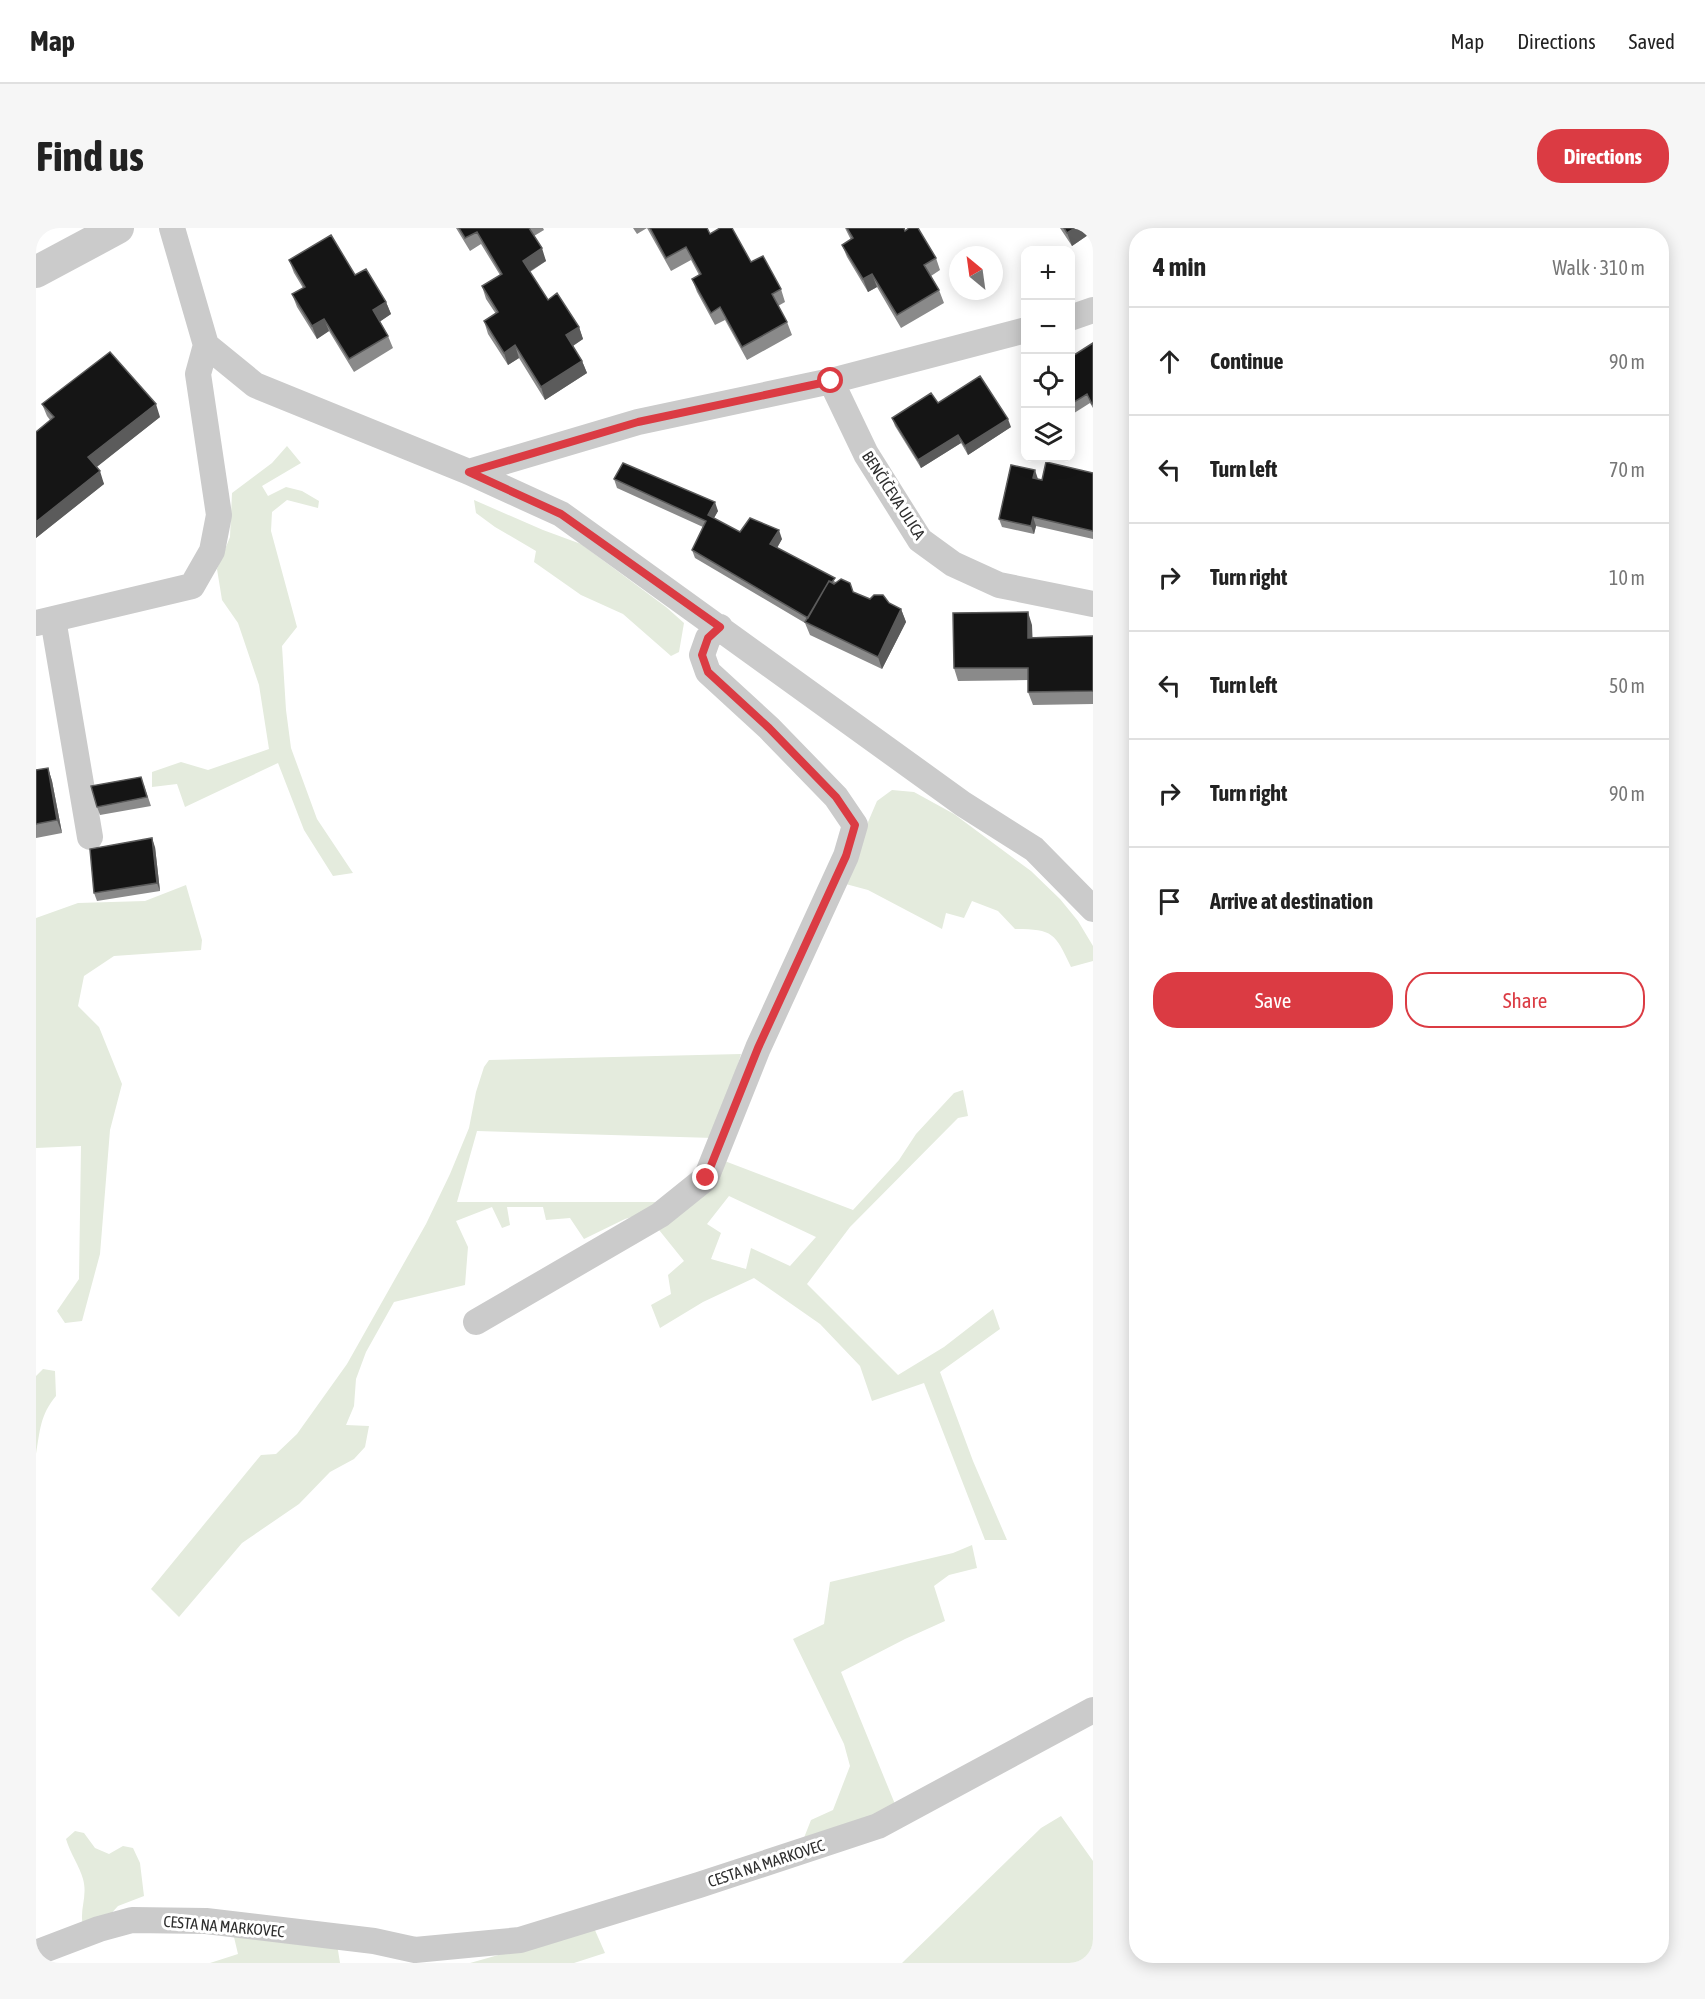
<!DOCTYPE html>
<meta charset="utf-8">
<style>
:root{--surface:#fff;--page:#f6f6f6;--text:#222;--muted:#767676;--line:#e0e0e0;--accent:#db3b43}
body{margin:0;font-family:"Asap Condensed",sans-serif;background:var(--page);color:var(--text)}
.controls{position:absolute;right:18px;top:18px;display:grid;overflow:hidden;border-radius:12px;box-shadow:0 3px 15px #0003}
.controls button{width:54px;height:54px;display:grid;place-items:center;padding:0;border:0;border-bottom:2px solid var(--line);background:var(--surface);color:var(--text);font:30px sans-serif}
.compass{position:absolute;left:913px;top:18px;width:54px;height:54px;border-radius:50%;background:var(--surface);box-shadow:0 3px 15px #0003;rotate:331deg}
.stop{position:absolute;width:18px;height:18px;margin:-14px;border:4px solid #db3b43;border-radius:50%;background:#fff}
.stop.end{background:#db3b43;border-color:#fff;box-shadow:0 2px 6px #0008}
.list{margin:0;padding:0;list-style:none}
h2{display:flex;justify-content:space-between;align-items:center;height:78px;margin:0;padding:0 24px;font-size:26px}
h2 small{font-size:20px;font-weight:400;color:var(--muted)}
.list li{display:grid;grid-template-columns:39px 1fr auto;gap:18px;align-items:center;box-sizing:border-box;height:108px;padding:0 24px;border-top:2px solid var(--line)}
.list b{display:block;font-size:22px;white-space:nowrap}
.list em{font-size:20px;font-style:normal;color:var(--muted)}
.actions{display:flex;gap:12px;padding:18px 24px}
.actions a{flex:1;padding:14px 0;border:2px solid var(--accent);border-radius:24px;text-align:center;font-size:21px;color:var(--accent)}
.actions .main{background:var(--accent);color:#fff}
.icon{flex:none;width:33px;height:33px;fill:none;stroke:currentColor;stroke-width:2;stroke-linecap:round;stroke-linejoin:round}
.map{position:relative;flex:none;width:1057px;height:1735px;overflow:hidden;border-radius:24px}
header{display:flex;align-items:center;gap:36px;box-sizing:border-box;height:84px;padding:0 30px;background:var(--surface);border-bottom:2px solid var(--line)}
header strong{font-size:28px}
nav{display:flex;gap:33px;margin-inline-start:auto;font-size:21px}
.intro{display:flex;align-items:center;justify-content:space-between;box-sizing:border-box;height:144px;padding:0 36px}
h1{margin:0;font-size:42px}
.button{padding:15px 27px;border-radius:24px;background:var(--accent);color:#fff;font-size:21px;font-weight:700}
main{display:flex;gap:36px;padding:0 36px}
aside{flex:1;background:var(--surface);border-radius:24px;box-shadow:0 3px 15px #0003}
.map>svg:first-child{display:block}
</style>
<header>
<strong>Map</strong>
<nav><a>Map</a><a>Directions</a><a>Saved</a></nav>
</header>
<div class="intro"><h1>Find us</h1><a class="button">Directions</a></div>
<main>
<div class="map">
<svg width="1057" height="1735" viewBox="0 0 1057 1735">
<rect width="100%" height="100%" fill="#fff"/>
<!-- green -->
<path fill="#e4ebdd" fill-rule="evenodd" d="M251,218L265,235L226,258L232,268L250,259L266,263L283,273L282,280L251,272L236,284L235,303L261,399L246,418L250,482L255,520L281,591L317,645L297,648L268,602L242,535L149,579L141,556L116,559V544L145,534L172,542L233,521L223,457L202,395L186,372L181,341L194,309L196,265L236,235Z
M438,272L507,302L545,316L630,379L648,395L643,424L635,428L587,386L545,367L498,334L500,323L459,299L440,285Z
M856,562L878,564L918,586L995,643L1024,671L1042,693L1057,718V733L1035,739C1019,705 1017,701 979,701L962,683L936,673L928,690L910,685L906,701L832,662L806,655L841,573Z
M150,657L166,712L165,722L78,728L48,748L42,778L63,799L86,856L74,902L64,1026L46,1093L29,1095L21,1083L43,1051L45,918L0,920V690L42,675L109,673Z
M705,826L681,904L678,910L441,903L421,974H631L616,983L589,991L548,1011L534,990L510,992L507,979H471L474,997L466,1000L456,979L420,993L432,1019L429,1057L358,1074L330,1124L320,1151L318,1178L310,1197L333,1198L329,1219L318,1231L294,1244L263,1276L206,1315L143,1389L115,1361L225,1227L240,1226L261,1206L311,1136L390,996L414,946L433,900L440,864L448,839L453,832Z
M927,862L932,888L922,890L814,999L771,1056L862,1147L908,1119L957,1081L964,1101L904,1144L937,1233L971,1312H949L888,1155L836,1173L824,1138L784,1096L718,1050L667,1074L624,1100L615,1077L635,1066L632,1047L648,1033L619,997L686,932L817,982L863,932L880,906L918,865ZM693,968L780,1009L754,1038L715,1020L710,1041L675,1031L685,1005L671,996Z
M7,1141L19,1143L20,1168C4,1187 4,1203 0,1226V1148Z
M936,1317L941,1340L913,1347L898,1358L909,1393L869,1411L805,1444L861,1581L762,1625L775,1592L797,1582L814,1538L808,1516L757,1411L788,1396L794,1354L917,1325Z
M1025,1588L1057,1633V1735H866L1005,1600Z
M39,1603L48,1605L59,1620L73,1626L87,1618L97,1620L104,1635L108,1668L82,1678L72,1689L47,1698C43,1681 52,1669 47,1651C44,1639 34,1625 30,1611Z
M558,1700L569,1725L538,1735H434Z
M197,1705L301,1716L304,1735H174L202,1726Z"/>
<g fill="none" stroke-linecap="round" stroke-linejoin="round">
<!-- minor -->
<path stroke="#cbcbcb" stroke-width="26" d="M136,0L170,117L219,157L433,244L525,286L927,576L998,621L1057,681
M1034,90L1057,82
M795,153L830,226L884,312L917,336L963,357L1057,376
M433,244L602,194L795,153L990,102
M17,391L54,609
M0,395L156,358L176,323L183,287L162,146L170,117
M440,1094L624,987L670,950L722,820L810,628L819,597L800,569L733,500L672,444L666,427L672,410L684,399
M0,1725L63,1701L96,1692L170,1693L338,1713L379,1722L484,1712L663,1657L842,1598L1057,1482"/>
<!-- tertiary -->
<path stroke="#cbcbcb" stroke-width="32" d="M0,44L82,0"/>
</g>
<!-- wall -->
<path fill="#8a8a8a" d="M420,0H507L508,2L498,8L510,33L494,44L512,72L543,99L547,111L537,118L546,133L551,145L509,172L483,130L472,137L452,106L448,93L460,86L450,71L446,58L464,47L445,16L434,23Z
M597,0H671L674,6L715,34L745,61L749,74L742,78L751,94L756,107L711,132L689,92L679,97L661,64L656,51L663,47L655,32L635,43L611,0L601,6Z
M809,0H868L869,3L900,30L904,42L895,48L903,62L908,75L865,100L841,59L832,64L811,29L806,17L815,12Z
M1024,0H1057V15L1052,7L1036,18Z
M253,32L319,47L350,74L355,86L344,93L352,108L357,120L318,144L293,103L281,111L261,79L256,66L267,60L258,45Z
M1057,115V180L1054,175L1035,187V129Z
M902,175L975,199L932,227L925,215L885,240L859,198L856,190Z
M6,176L124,189L60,239L68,256L0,310V204L14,192L11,188Z
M1057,245V311L1000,298L998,306L966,299L963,291L1002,251L1006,252Z
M578,251L682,283L678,290L704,304L746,311L741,320L817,364L834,371L853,375L865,381L870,394L846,441L774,407L769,395L659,330L656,322L667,299L581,260Z
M996,397V409L1057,408V476L997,477L992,464V452L922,453L918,440Z
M12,540L16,553L26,605L0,610V542Z
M108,557L115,578L64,587L61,579Z
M119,619L124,663L61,673L58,665Z"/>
<!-- shaded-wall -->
<path fill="#5b5b5b" d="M1039,0H1050L1052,7L1036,18L1031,5Z
M506,20L510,33L491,45L487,33Z
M836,46L841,59L832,64L827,51Z
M350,74L355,86L342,95L337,82Z
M288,91L293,103L281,111L276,98Z
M543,99L547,111L535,119L530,107Z
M479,117L483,130L472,137L468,125Z
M546,133L551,145L509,172L505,159Z
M120,176L124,189L57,242L52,229Z
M972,191L975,199L932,227L929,218Z
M922,207L925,215L885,240L882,232Z
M999,242L1002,251L997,250Z
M64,243L68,256L0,310V294Z
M679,274L682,283L675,295L672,287Z
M997,289L1000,298L998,306L995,298Z
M743,302L746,311L738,325L734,316Z
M865,381L870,394L846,441L842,429Z
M992,384L996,397L997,422L992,410Z
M12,540L16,553L26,605L21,592Z
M116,610L119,619L124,663L121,655Z"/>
<!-- building -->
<path fill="#151515" stroke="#5b5b5b" stroke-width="1.5" d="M423,0H493L506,20L487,33L512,72L521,65L543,99L530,107L546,133L505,159L479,117L468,125L448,93L462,84L446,58L466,46L441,4L429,10Z
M614,0H671L674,6L684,0H696L715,34L727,28L745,61L736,66L751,94L706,119L684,79L675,85L656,51L665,46L650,19L630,30Z
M811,0H868L869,3L873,0H882L900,30L888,37L903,62L861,87L836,46L827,51L806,17L817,10Z
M1028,0H1039L1031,5Z
M1051,0H1057V9Z
M295,7L319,47L330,41L350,74L337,82L352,108L313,131L288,91L276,98L256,66L269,59L253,32Z
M1057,115V175L1056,176L1051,166L1035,176V129Z
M74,124L120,176L52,229L64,243L0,294V204L18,189L6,176Z
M944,148L972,191L929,218L922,207L882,232L856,190L895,165L902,175Z
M1010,234L1057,245V303L997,289L995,298L963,291L975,237L999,242L997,250L1006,252Z
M587,235L679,274L672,287L704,304L714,290L743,302L734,316L799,350L796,354L793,353L772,390L656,322L670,293L578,251Z
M805,351L814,355L817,364L834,371L838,367H847L853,375L865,381L842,429L769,394L793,353L798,356Z
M992,384V410L1057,408V463L992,464V440H918L917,385Z
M12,540L21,592L0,596V542Z
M105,549L111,569L61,579L55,558Z
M116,610L121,655L58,665L54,621Z"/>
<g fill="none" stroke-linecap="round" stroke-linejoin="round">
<!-- route -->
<path stroke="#db3b43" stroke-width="8" d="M670,950L722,820L810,628L819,597L800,569L733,500L672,444L666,427L672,410L684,399L525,286L433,244L602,194L795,153"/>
</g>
<g text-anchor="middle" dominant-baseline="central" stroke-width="6" stroke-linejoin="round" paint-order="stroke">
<!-- street labels -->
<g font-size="16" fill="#2e2e2e" stroke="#fff">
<text transform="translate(858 267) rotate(57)">BENČIČEVA ULICA</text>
<text transform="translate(730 1635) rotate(-18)">CESTA NA MARKOVEC</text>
<text transform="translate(188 1698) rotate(5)">CESTA NA MARKOVEC</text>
</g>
</g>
</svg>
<div class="controls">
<button>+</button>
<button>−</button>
<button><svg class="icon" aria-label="locate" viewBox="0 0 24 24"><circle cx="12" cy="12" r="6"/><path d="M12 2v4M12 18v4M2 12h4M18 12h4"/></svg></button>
<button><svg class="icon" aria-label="layers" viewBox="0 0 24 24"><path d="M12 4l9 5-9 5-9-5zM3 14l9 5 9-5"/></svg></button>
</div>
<svg class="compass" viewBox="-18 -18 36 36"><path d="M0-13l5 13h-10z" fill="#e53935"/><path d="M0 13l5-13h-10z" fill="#767676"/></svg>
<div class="stop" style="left:795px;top:153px"></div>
<div class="stop end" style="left:670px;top:950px"></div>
</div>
<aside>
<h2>4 min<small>Walk · 310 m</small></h2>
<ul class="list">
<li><svg class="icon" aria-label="ahead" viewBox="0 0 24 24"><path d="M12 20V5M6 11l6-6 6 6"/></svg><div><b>Continue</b></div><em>90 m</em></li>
<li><svg class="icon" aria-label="left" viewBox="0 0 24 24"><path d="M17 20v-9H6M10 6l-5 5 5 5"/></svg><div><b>Turn left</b></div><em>70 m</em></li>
<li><svg class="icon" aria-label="right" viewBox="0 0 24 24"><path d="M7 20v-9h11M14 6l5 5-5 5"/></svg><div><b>Turn right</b></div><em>10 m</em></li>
<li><svg class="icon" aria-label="left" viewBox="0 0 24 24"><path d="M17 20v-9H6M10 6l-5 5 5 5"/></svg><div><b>Turn left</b></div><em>50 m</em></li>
<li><svg class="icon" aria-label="right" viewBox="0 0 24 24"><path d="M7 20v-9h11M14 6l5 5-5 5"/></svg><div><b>Turn right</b></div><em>90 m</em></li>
<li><svg class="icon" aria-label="arrive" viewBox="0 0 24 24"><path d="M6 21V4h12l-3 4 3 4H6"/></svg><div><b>Arrive at destination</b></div></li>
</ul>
<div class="actions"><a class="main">Save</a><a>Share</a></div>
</aside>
</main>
